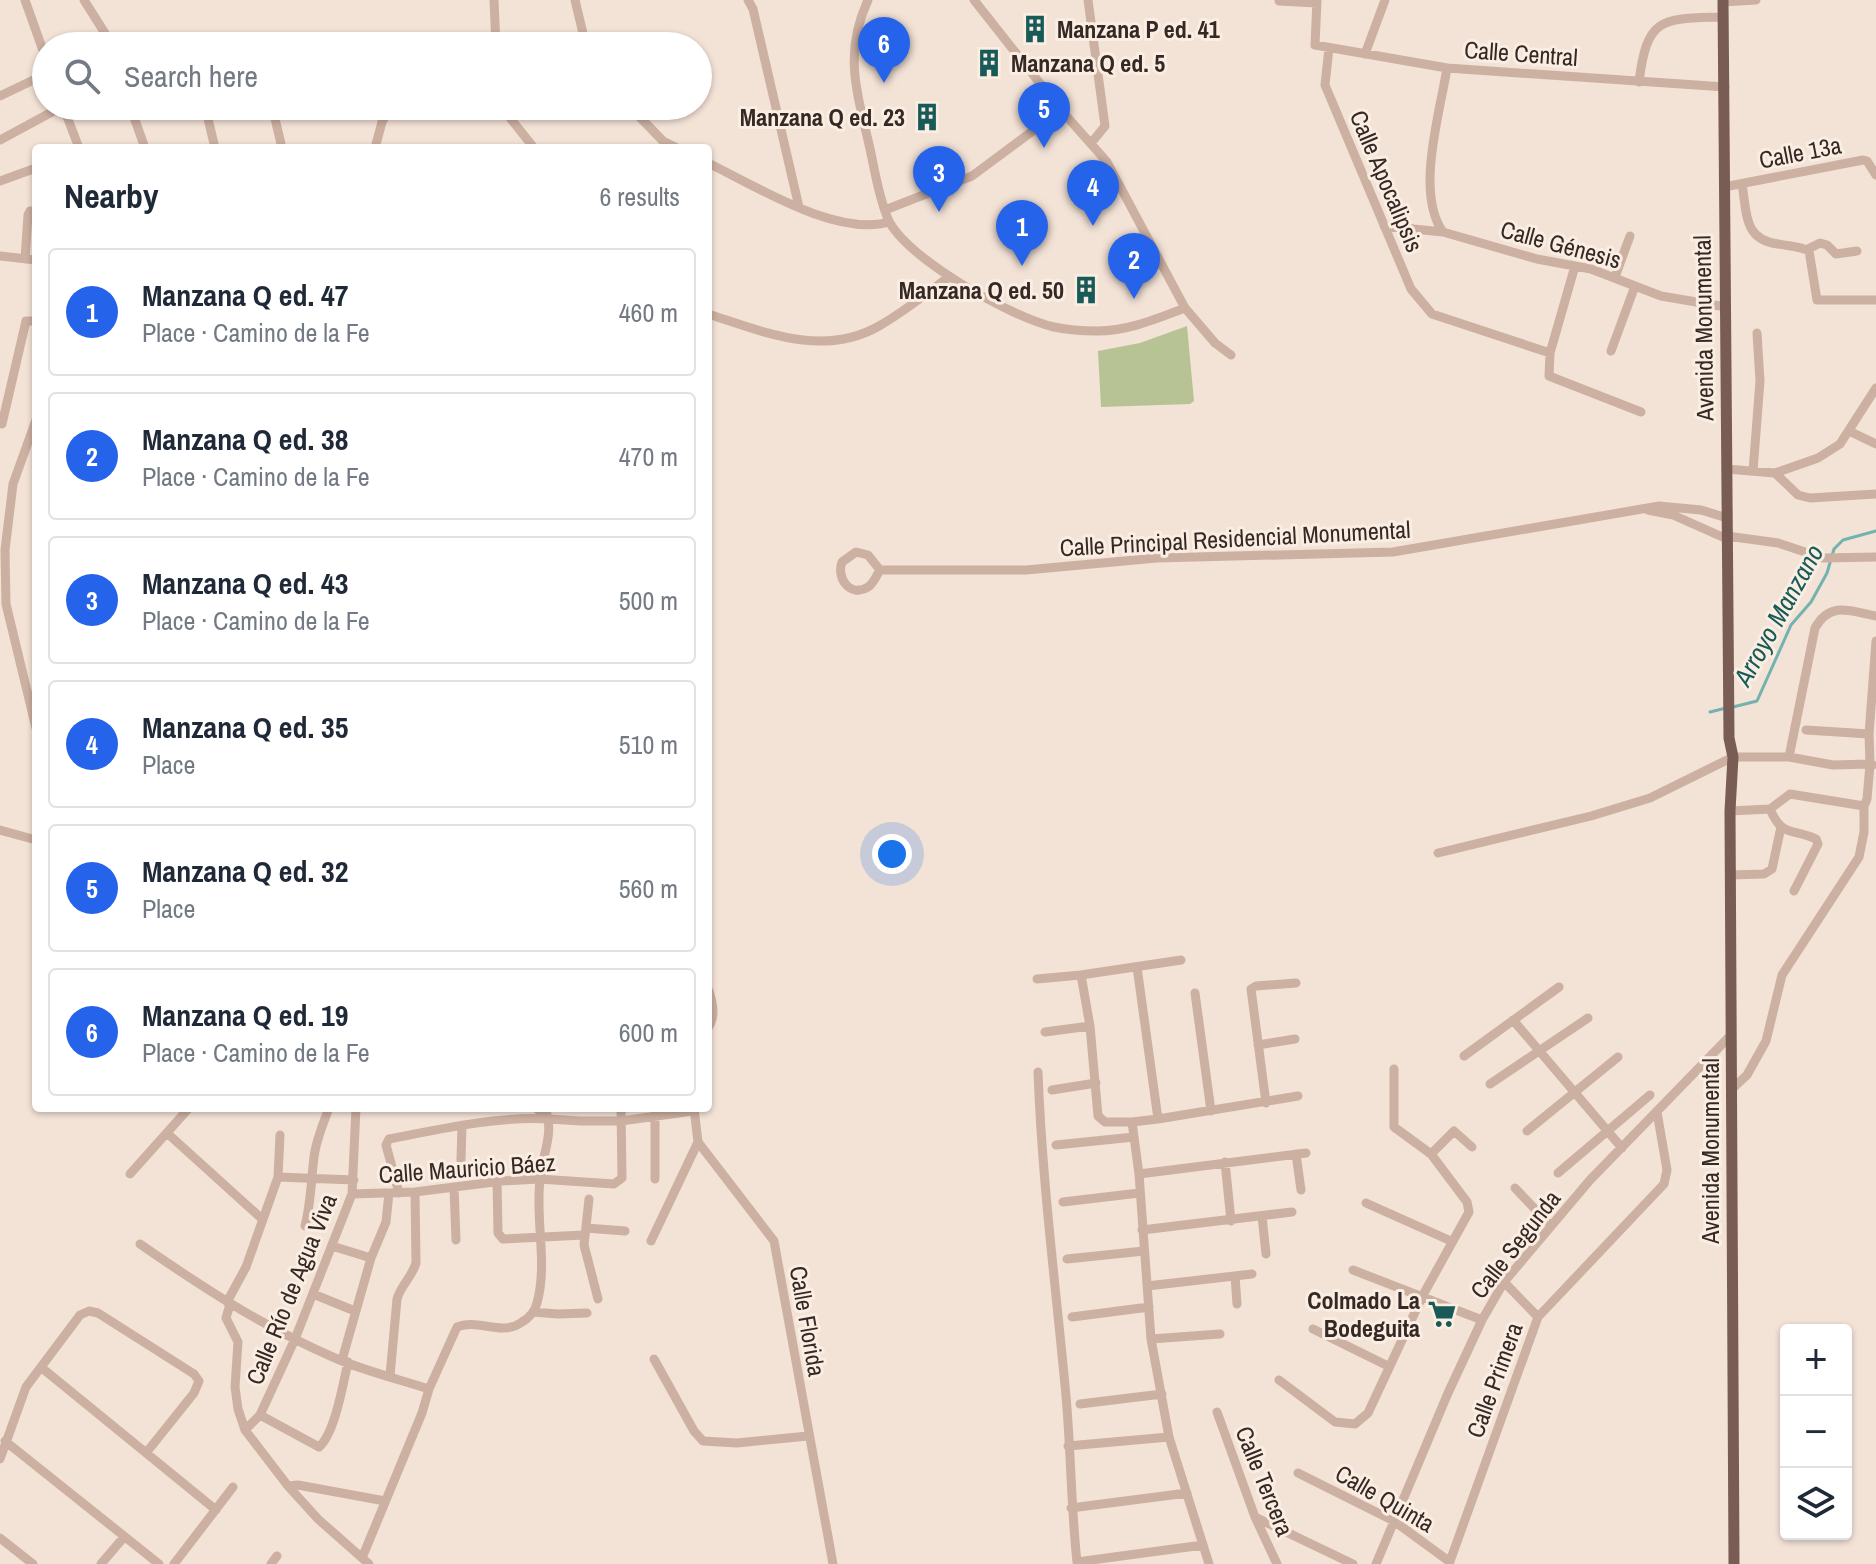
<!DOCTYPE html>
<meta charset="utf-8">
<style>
:root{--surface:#fff;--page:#f6f6f7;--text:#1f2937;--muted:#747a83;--line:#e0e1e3;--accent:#2563eb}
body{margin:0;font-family:"Archivo Narrow",sans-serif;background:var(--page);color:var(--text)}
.controls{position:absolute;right:24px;bottom:24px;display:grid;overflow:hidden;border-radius:8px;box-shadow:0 2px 6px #0004}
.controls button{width:72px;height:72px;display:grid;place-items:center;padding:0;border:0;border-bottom:2px solid var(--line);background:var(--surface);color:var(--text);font:40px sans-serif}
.you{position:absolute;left:892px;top:854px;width:28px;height:28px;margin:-20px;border:6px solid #fff;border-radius:50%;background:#1a73e8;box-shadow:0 0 0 12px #1a73e833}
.badge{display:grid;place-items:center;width:52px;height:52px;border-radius:50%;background:var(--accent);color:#fff;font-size:26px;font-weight:700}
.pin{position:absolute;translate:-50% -66px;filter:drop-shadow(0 2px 4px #0008)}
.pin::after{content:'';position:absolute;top:42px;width:28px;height:24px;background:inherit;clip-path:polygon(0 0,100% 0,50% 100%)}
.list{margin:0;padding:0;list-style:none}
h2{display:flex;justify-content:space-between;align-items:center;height:104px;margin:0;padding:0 32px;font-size:34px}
h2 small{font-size:26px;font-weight:400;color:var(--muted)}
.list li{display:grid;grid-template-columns:52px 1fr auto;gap:24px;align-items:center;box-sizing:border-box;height:128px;margin:0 16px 16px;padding:0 16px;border:2px solid var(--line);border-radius:8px}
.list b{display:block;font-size:30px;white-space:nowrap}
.list p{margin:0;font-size:26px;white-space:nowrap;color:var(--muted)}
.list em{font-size:26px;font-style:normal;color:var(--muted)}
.icon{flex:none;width:44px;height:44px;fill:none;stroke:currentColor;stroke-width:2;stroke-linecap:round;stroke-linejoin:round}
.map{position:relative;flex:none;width:1876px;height:1564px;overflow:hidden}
.search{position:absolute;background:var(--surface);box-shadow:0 2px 6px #0004;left:32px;top:32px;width:680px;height:88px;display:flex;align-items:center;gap:20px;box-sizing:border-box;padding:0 28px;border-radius:44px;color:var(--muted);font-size:30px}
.panel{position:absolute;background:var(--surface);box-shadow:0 2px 6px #0004;left:32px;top:144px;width:680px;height:968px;border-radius:8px}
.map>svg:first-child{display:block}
</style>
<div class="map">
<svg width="1876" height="1564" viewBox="0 0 1876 1564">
<rect width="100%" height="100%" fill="#f3e2d6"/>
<!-- green -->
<path fill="#b8c395" d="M1187,326L1194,401L1190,404L1101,407L1098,351L1140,343Z"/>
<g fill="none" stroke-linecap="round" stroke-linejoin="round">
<!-- stream -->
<path stroke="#72b2af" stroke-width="3" d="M1733,707L1757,701L1791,625L1811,602L1827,573L1834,549L1843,540L1876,531
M1710,712L1726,708"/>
<!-- minor -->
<path stroke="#ccb0a1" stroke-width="9" d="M25,0L46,59
M84,0L113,46
M494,0L496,46
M575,0L586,46
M748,0L753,9L799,207
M868,0C845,50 855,85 867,136C874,163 877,193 888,219C905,258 1013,318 1054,327C1068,330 1083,331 1097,331C1128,331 1156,319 1185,308
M974,0L1061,110L1107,162L1185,308L1215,343L1231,355
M1088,0L1105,126L1092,142
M1317,0L1315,45L1447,68L1725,87
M1279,1L1317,3
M1723,2L1756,0
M1329,48L1325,85L1411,289L1432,314L1550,353
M1365,54L1385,0
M1639,82C1647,15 1663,19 1723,17
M0,96L46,74
M63,106L79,148
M130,106L145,148
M205,106L215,148
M272,106L282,148
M505,106L511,119L534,148
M629,106L663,141L677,148
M0,140L63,106
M375,148L382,122L391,106
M708,163C756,186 835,237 889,222
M0,181L36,168
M1742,184C1747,212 1743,240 1778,244C1788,246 1800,246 1809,251L1817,300H1876
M1724,187L1863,160L1867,161L1876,175
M885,210L972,176L1061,110
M1384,226L1443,232L1537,259L1591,269L1661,296L1726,307
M1443,232C1415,193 1440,113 1447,68
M1808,249L1820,243L1827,245L1836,254L1857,251
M0,256L36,260
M25,259L28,215L30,211H36
M1575,266L1550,353L1549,376L1641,412
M1615,277L1630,236
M708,314C764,332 823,358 879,326C904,312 927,293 949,277
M1611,351L1635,286
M36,420L13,484L5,550L6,604L36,728
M2,424L26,321H36
M1849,431L1876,444
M1726,469L1775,473L1818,458L1840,444L1876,388
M1753,471L1760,381L1757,333
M1775,473L1798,495L1810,498L1876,494
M1648,510L1673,515L1727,539
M1727,536L1778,543L1823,558L1876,557
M856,552L868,555L880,570C876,576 874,583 868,587C850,598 836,578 842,562Z
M880,570H1026L1157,558L1393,552L1659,506L1701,510L1727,518
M1876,616C1849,611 1830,601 1815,628L1789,757L1833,765L1870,764L1869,734L1876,641
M1806,730L1869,734
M1770,809C1782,838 1793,828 1816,839L1818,844L1794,891
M1730,811L1770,809L1790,794L1864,806
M0,830L36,840
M1438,853L1591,816L1650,798L1733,757H1789
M1730,875L1764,874L1772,869L1781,827
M1181,960L1081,975L1090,1026L1098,1116L1105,1122H1132L1139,1174L1151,1339L1169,1437L1209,1564
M1137,967L1158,1119L1298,1096
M1037,979L1081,975
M1195,993L1211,1111
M1513,1020L1622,1148
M708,1028C716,1016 713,1004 709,991
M1045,1032L1090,1026
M1258,1045L1295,1039
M1464,1056L1559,987
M1038,1072C1042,1181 1056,1288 1066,1396C1071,1452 1071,1507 1077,1562L1203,1545
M1490,1084L1588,1018
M1732,1089L1747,1075L1766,1041L1782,975L1859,857L1864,832V806L1867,799L1870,764L1873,765
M1052,1090L1096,1083
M1266,1103L1251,989L1256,986L1296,983
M536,1108L549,1119L581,1121H621L693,1111
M694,1108L698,1142L774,1241L833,1564
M655,1116V1179
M1132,1122L1158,1119
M1527,1131L1618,1057
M167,1133L261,1218
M1056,1145L1134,1137
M1296,1154L1301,1190
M1431,1154L1454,1131L1472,1147
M461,1160L462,1126
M1225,1162L1231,1221
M1558,1173L1650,1095
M130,1174L189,1108
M1139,1174L1306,1153
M278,1177L280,1135
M497,1181L498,1233L503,1239L584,1235
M454,1187L456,1240
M1515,1188L1551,1226
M399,1193L386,1145L389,1139C441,1129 497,1116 549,1119
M352,1194L415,1192L502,1181L539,1179L614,1184L622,1178L621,1108
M589,1199L584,1245L598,1299
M1063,1202L1139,1193
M1366,1203L1451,1241
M1262,1216L1266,1254
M305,1226C311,1203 311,1181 314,1157C316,1140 323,1124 329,1108
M586,1228L625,1231
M1142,1230L1292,1212
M651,1241L698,1142
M140,1244C202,1287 265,1328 335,1358C365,1371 398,1379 429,1389
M332,1246L371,1258
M1067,1259L1144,1251
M1353,1270L1482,1320
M1235,1276L1237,1304
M1504,1282L1538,1317
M1147,1286L1252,1274
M313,1294L355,1311
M227,1302L246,1267L278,1177L354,1180
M230,1304L226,1318L238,1342L235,1387L238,1409L245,1430L288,1486L318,1519L369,1564
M533,1312L558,1314L587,1313
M1072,1317L1149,1307
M1313,1329L1388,1366
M1151,1339L1220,1334
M654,1359L694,1431L703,1441L737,1443L808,1436
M342,1360L371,1258L386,1222L389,1193
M42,1368L216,1510
M390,1376L397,1299C401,1285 412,1277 416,1263L415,1192
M1279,1380L1335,1422L1355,1424L1368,1413L1423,1295L1469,1212L1467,1202L1431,1154L1394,1127V1069
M1080,1404L1162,1394
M1217,1412L1255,1517L1277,1564
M260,1415L319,1447C335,1433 343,1384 348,1362
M245,1430L260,1415L295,1339L352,1194L356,1108
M5,1441L159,1564
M1068,1446L1169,1437
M0,1459L26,1387L80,1315L89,1311L98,1313L194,1374L199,1381L194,1393L146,1453
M1298,1473L1394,1521L1450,1562
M288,1486L298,1485L385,1501
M1071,1508L1187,1493
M1255,1517L1353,1564
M0,1538L33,1564
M362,1558L422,1413L429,1389L457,1327C478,1318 502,1337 522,1322C529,1318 535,1311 537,1303C548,1263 535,1220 540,1180C542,1154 555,1134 545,1108
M101,1564L124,1537
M174,1564L233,1487
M271,1564L277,1556
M1376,1564L1448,1393L1482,1320L1504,1282L1590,1180L1731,1035
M1449,1564L1538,1317L1664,1184L1667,1170L1657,1112"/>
<!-- major -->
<path stroke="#795d54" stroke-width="11" d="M1723,0L1729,738L1733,757L1730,811L1734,1564"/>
</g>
<!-- icons -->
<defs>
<symbol id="building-bare" viewBox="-9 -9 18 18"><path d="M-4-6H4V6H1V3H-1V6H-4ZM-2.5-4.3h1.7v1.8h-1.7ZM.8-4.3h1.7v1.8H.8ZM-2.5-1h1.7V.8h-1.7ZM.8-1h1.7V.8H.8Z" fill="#175a58" stroke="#faede2" stroke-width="2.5" paint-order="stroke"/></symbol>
<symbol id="supermarket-bare" viewBox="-9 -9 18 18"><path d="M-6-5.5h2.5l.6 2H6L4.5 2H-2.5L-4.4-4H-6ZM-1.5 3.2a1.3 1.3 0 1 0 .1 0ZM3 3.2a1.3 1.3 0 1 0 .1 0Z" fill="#175a58" stroke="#faede2" stroke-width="2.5" paint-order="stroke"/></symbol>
</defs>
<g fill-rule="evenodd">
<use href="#building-bare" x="1015" y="9" width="40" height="40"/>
<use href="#building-bare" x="969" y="43" width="40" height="40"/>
<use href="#building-bare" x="907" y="97" width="40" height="40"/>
<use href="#building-bare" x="1066" y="270" width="40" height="40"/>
<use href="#supermarket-bare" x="1422" y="1294" width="40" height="40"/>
</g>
<g text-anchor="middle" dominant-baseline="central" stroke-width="6" stroke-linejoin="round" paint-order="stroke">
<!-- poi labels -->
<g font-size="24" font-weight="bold" fill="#352825" stroke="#faede2" text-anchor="end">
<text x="1057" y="29" text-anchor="start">Manzana P ed. 41</text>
<text x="1011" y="63" text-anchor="start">Manzana Q ed. 5</text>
<text x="905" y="117">Manzana Q ed. 23</text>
<text x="1064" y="290">Manzana Q ed. 50</text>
<text x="1420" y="1300">Colmado La<tspan x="1420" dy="28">Bodeguita</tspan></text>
</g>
<!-- street labels -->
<g font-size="24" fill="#352825" stroke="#faede2">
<text transform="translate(1521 53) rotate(4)">Calle Central</text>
<text transform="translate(1800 152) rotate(-11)">Calle 13a</text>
<text transform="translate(1387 181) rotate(67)">Calle Apocalipsis</text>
<text transform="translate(1561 244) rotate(15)">Calle Génesis</text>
<text transform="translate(1703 328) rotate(-91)">Avenida Monumental</text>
<text transform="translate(1235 538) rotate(-3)">Calle Principal Residencial Monumental</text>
<text transform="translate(1710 1151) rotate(-90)">Avenida Monumental</text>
<text transform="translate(467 1168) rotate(-4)">Calle Mauricio Báez</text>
<text transform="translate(1515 1244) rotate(-52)">Calle Segunda</text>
<text transform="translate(291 1289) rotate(-68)">Calle Río de Agua Viva</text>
<text transform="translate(808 1321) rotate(80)">Calle Florida</text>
<text transform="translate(1494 1380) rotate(-70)">Calle Primera</text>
<text transform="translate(1265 1481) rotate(68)">Calle Tercera</text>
<text transform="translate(1385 1498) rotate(30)">Calle Quinta</text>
</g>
<!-- water labels -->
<g font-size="26" font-style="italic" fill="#175a58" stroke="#faede2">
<text transform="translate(1778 615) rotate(-61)">Arroyo Manzano</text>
</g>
</g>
</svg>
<div class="controls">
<button>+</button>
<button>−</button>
<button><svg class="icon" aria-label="layers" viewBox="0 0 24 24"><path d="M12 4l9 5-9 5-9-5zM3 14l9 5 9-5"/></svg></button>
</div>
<div class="you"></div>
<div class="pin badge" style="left:1022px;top:266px">1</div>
<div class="pin badge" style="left:1134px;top:299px">2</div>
<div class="pin badge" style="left:939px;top:212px">3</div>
<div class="pin badge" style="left:1093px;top:226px">4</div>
<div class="pin badge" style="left:1044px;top:148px">5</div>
<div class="pin badge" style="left:884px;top:83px">6</div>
<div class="search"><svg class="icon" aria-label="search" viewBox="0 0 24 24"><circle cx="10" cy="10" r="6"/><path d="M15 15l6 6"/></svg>Search here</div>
<section class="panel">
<h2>Nearby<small>6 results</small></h2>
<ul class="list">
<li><span class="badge">1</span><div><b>Manzana Q ed. 47</b><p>Place · Camino de la Fe</p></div><em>460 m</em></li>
<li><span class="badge">2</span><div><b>Manzana Q ed. 38</b><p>Place · Camino de la Fe</p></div><em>470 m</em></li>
<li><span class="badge">3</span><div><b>Manzana Q ed. 43</b><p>Place · Camino de la Fe</p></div><em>500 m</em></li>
<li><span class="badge">4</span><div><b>Manzana Q ed. 35</b><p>Place</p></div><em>510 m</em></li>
<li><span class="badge">5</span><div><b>Manzana Q ed. 32</b><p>Place</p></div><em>560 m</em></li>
<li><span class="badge">6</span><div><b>Manzana Q ed. 19</b><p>Place · Camino de la Fe</p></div><em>600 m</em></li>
</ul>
</section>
</div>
